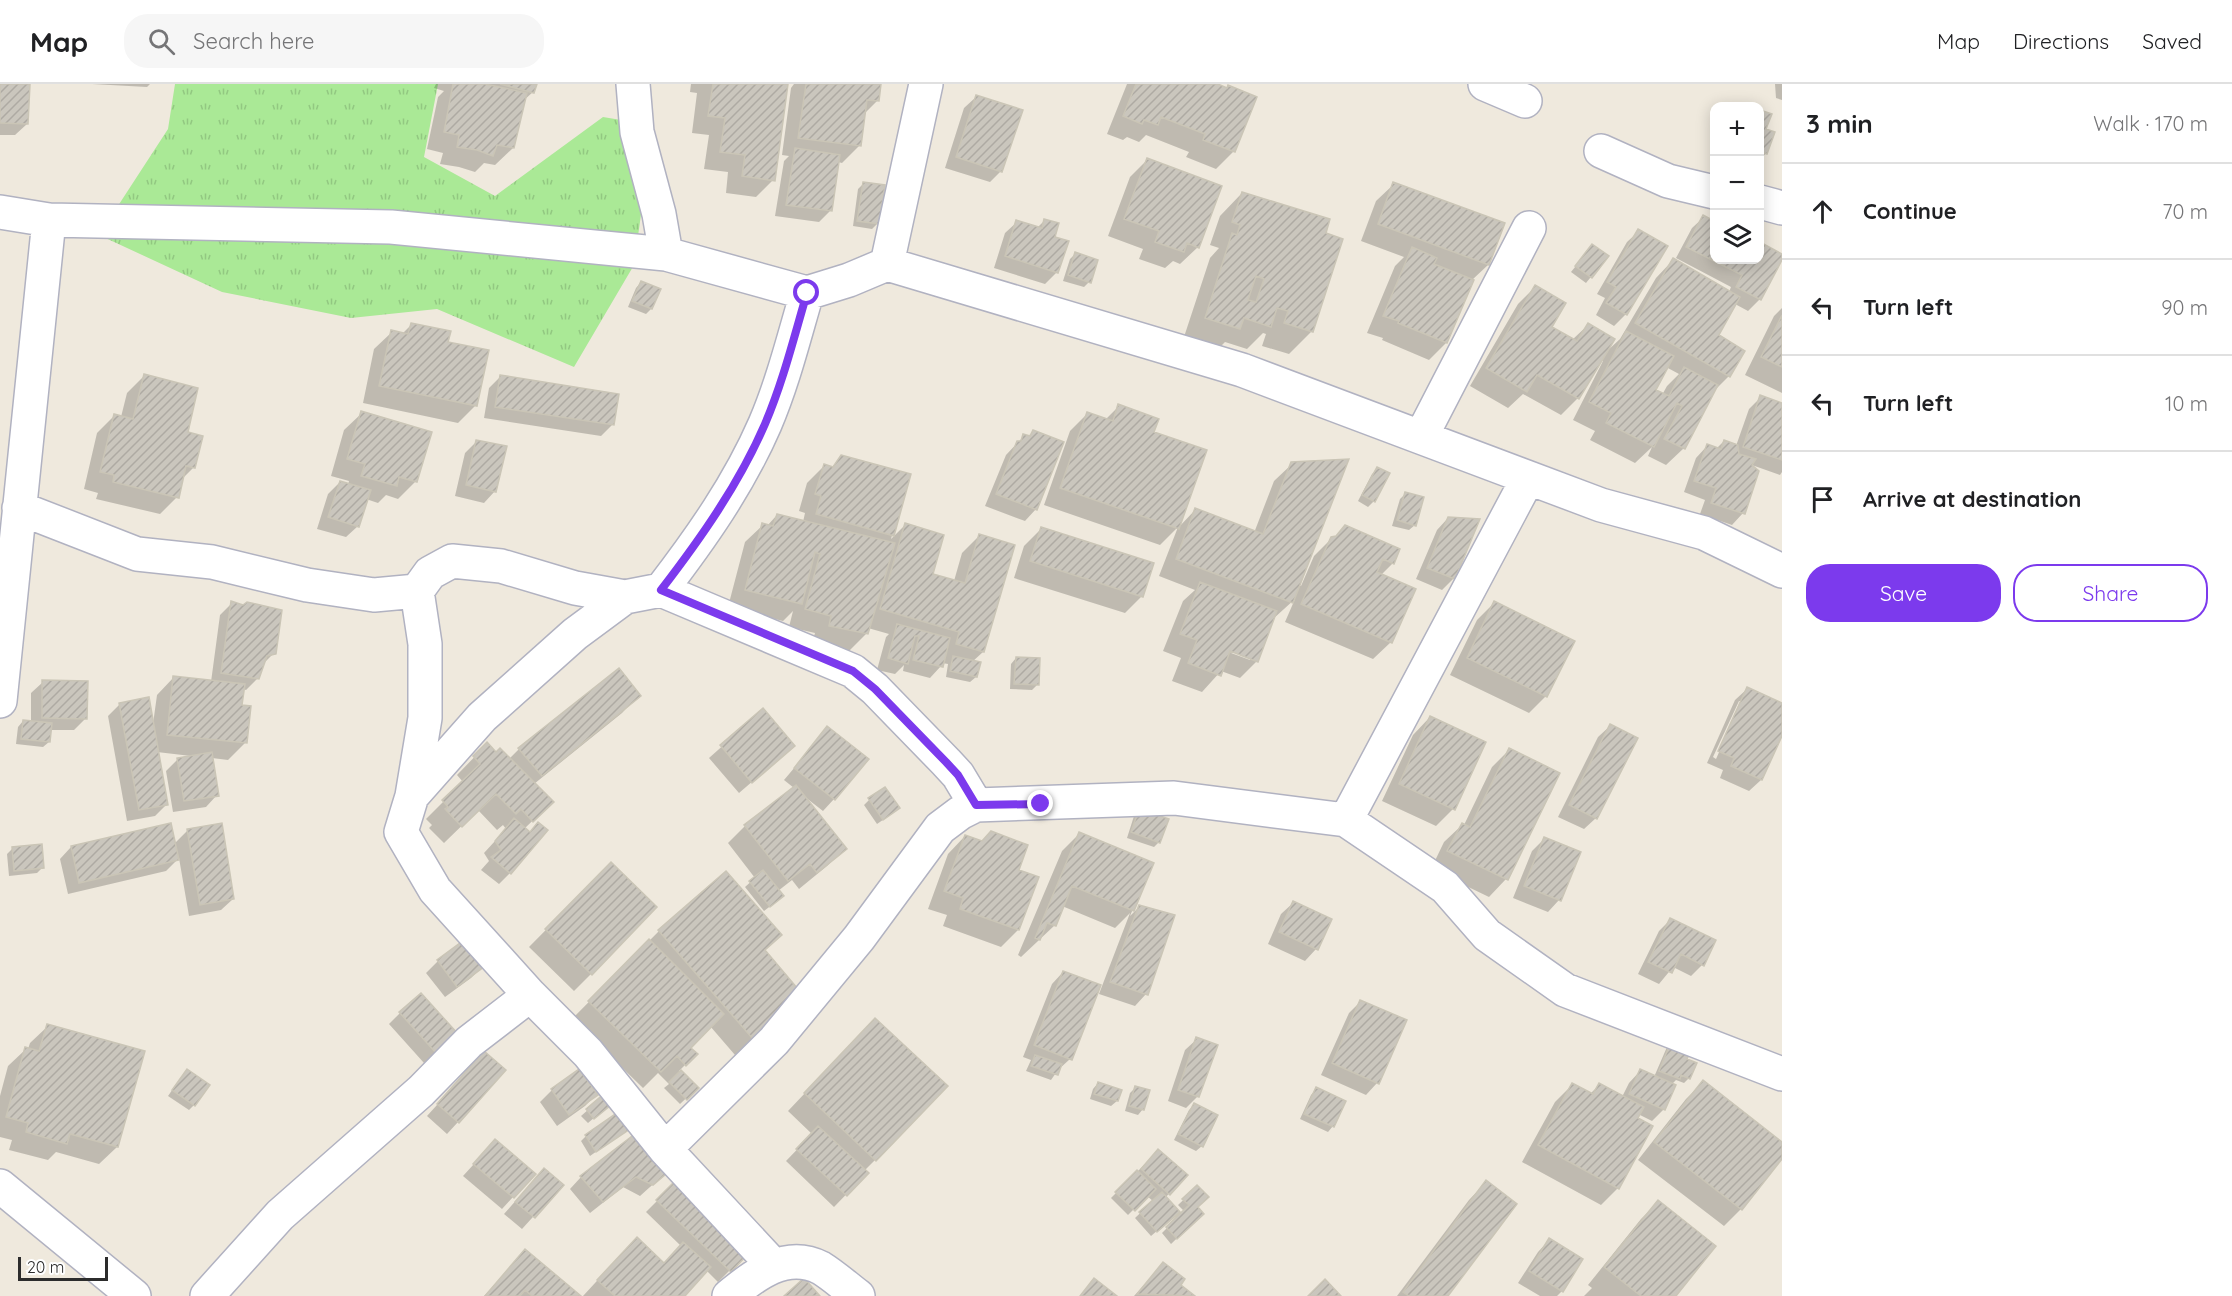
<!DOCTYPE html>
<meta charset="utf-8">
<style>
:root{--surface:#fff;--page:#f6f6f6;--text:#202124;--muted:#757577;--line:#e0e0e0;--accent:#7c3aed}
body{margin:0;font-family:Quicksand,sans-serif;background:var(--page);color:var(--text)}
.controls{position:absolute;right:18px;top:18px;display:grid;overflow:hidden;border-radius:12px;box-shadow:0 3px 15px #0003}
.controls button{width:54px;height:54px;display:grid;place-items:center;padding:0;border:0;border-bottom:2px solid var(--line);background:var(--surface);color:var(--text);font:30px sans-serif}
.scale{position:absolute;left:18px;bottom:15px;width:90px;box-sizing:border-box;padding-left:6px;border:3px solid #2c2c2c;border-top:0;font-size:16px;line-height:21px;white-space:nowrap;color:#2c2c2c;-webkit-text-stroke:4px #fff;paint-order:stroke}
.stop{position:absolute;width:18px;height:18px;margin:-14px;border:4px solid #7c3aed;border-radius:50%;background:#fff}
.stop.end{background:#7c3aed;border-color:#fff;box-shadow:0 2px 6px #0008}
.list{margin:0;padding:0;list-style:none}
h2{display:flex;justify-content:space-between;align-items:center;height:78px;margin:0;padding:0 24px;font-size:26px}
h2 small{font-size:20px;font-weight:400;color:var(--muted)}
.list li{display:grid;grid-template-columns:39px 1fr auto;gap:18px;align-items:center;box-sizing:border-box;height:96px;padding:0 24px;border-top:2px solid var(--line)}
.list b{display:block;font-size:22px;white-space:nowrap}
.list em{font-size:20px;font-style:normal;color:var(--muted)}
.actions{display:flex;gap:12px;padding:18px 24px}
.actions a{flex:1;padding:14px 0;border:2px solid var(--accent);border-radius:24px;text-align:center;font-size:21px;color:var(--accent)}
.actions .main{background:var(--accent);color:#fff}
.icon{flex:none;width:33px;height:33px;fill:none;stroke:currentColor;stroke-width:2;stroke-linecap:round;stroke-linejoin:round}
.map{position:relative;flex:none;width:1782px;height:1212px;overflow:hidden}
header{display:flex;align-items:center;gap:36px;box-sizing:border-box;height:84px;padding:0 30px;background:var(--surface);border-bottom:2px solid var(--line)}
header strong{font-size:28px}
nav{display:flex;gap:33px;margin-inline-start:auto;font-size:21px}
.search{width:420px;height:54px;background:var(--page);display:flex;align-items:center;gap:15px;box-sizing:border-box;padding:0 21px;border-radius:24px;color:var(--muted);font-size:22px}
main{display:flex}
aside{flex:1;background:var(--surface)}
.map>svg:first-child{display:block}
</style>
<header>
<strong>Map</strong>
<div class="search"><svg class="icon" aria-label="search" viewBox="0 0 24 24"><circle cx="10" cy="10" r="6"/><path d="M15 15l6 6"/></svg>Search here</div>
<nav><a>Map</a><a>Directions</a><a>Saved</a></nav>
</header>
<main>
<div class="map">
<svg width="1782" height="1212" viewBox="0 0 1782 1212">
<defs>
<pattern id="grass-tufts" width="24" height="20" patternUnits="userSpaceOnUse" patternTransform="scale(1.5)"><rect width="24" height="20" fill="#aae996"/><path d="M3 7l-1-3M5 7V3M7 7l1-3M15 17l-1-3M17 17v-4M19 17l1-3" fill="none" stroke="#92c881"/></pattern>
<pattern id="building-hatch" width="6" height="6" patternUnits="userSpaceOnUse" patternTransform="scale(1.5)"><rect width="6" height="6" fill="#cac6bd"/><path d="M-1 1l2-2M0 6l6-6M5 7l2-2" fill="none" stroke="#aeaaa3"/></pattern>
</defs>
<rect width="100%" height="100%" fill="#efe9dd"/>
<!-- grass -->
<path fill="url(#grass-tufts)" d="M175,0H438L424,73L495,112L603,33L627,37L644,109L634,181L574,283L437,225L351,234L222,208L99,151L168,45Z"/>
<!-- shadow -->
<path fill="#0003" fill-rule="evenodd" d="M0,0H28L27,40L15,51H0Z
M92,0H150L147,3Z
M436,0H535L533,8L523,17L513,64L495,81L484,79L475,88L459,83L440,80L443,69L427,65L438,13L444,7L434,4Z
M691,0H786L773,96L756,113L726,109L728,88L704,85L709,51L692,49L697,9L690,8Z
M794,0H880L878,16L863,31L860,61L842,79L838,78L830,127L819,138L775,132L784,77L789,72L782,71L791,4Z
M1127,0H1214L1255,13L1233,68L1216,85L1186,73L1189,68L1146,51L1139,58L1127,53L1123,56L1107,50Z
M1775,0H1782V16L1776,14Z
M976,13L1001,87L990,98L945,84L964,24Z
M1760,28L1770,31L1765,46L1766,69L1761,75Z
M1147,76L1198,163L1180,180L1173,177L1165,184L1139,175L1143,165L1108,152L1130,93Z
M864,99L877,140L872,145L853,142L858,105Z
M1394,100L1503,140L1488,181L1472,196L1446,259L1429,276L1382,256L1383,254L1367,249L1395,182L1404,173L1361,157L1376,117Z
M1242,109L1324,150L1341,156L1311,248L1289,270L1262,262L1266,250L1263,249L1247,265L1225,258L1216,267L1183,256L1210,174L1219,164L1210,161L1220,132Z
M1704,133L1714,138V176H1760V160L1782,173L1760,215L1748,227L1735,220L1717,252L1729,292L1713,308L1684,364L1666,381L1648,372L1652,363L1635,379L1590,356L1595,347L1573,336L1603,277L1601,276L1578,314L1561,331L1523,310L1508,324L1470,302L1518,220L1535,203L1550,243L1572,256L1588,241L1606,268L1620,255L1656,194L1673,176L1729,208L1731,203L1676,174L1692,144ZM1666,283L1679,290L1667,302L1662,311L1654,307Z
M1045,136L1053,154L1057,188L1045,200L994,184L1005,149L1017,138L1037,144Z
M1639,147L1666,163L1626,230L1614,242L1596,231L1605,214L1597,210L1627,158Z
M1592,162L1607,173L1586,199L1571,188Z
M1075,170L1089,198L1084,203L1063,197L1070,175Z
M641,198L651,225L646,230L628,223L636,204Z
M1782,224V309L1745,291L1774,232Z
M411,241L446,259L475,322L458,339L363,319L374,265L392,248L402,250Z
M144,292L186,349L194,383L181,396L177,413L160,430L96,415L98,409L84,405L97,349L114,332L121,333L127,309Z
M501,292L612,341L601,352L484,334L489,304Z
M1761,313L1782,320V388L1780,391L1749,380L1743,429L1732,441L1700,430L1705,416L1684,408L1696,374L1707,362L1716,365L1724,357L1736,362L1749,325Z
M1119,322L1152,349L1178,444L1195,426L1254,449L1274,397L1292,380L1298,501L1301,502L1314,472L1332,454L1393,479L1381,491L1391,558L1373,575L1285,538L1295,515L1273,535L1257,577L1240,594L1221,587L1202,608L1172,597L1181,574L1163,567L1183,517L1195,506L1159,492L1178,443L1160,461L1044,421L1070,347L1087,330L1105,336ZM1224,563L1250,573V576L1223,566Z
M362,329L416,397L398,415L386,411L378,419L366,415L358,442L346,453L317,445L328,410L340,398L348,401L349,397L331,392L344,346Z
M1033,348L1036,425L1025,437L985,422L1006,371L1024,352L1027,353Z
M477,357L495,407L484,419L455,412L465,369Z
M842,373L909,391L891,455L905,441L931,491L954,497L962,469L979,452L1013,462L983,568L972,578L976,593L970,598L946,593L948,580L942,579L941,582L930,594L903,587L904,581L895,590L877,586L886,553L889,550L868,544L867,549L849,567L812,559L815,549L789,543L793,527L783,537L728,523L745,458L763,441L767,442L777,431L803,438L805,429L799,427L807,399L824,382L831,384Z
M1378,384L1374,417L1368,423L1358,417L1372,390Z
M1405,410L1415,441L1409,446L1392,442L1400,415Z
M1448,434L1454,494L1442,506L1416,495L1437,446Z
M1041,445L1142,512L1125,529L1014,494L1024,462Z
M232,519L274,569L262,581L258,594L246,606L243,605L241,623L245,659L228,676L212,674L217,711L206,723L173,728L166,687L178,675L191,672L157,668L167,720L155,732L127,737L108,632L120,620L153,640L157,611L174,593L211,598L220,531Z
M1494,519L1546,612L1529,629L1450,591L1477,536Z
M1016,574L1037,601L1032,606L1010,605L1011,580Z
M43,598L86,634L74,646H50L49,658L43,663L16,660L18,643L23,637L31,638V609Z
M1747,605L1782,620V649L1761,696L1749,707L1720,694L1723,686L1707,679L1735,616ZM1739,617H1742L1716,675L1713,673Z
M639,611L622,629L534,700L552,718L524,745L529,749L538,740L510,789L499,800L481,786L489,777L484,769L506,745L503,741L497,746L478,726L444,759L429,744L432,741L426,735L463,698L457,691L487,660L496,670L509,675L519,665Z
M763,626L781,673L739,709L709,674Z
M1430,633L1453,725L1436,742L1382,717L1413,651Z
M1610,642L1596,734L1584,745L1558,733L1598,653Z
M828,644L834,715L823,727L805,713L845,765L827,782L799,805L792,796L778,807L777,817L764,827L745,803L755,794L728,759L745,742L794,704L784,696Z
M1509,666L1558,690L1506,795L1489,813L1431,785L1444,758L1462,741H1464L1492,683Z
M869,716L893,729L877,740L864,721Z
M1140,726L1159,758L1154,763L1127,754L1134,732Z
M188,746L233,815L221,826L189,832L179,774L166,787L68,810L60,775L71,763L174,760Z
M1079,750L1152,779L1130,832L1139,823L1173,832L1146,910L1135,922L1099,910L1130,829L1115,844L1062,822L1055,841L1021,873L1018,871L1062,767Z
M965,752L1017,787L1018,846L1001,863L943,842L947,831L928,825L948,770Z
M1544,755L1559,816L1548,828L1513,814L1532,767Z
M12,765L42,784L37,789L9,792L7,770Z
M611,780L591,890L574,907L529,863Z
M1293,819L1316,865L1305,877L1268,860L1281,830Z
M1670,836L1702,881L1691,892L1673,883L1659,900L1638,890L1659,847Z
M659,847L764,867L784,928L735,971L710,942L689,964L696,970L679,987L697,1004L680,1020L664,1004L669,1000L658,989L643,1004L572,935Z
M464,858L483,882L471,894L445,913L426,889L438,877Z
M1063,888L1070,975L1058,986L1051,996L1026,987L1031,976L1023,973L1052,900Z
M1361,917L1377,999L1366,1011L1321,991L1349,929Z
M400,929L445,961L424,979L389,940Z
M48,942L143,968L117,1063L99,1080L56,1068L48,1076L9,1066L12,1056L0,1053V1012L8,982L26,965H28L30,959Z
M858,953L875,1076L864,1087L867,1089L834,1123L786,1077L812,1050L788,1027Z
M1197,955L1198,1012L1186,1024L1168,1017L1185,966Z
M1667,963L1685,976L1689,994L1684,999L1676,996L1671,1001L1664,1025L1652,1037L1638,1030L1618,1104L1601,1121L1522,1078L1555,1018L1573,1000L1590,1010L1599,1001L1622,1013L1629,999L1640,987L1654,993Z
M484,969L458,1038L447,1050L427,1032Z
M182,992L194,1021L189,1026L168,1012Z
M1703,998L1782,1060V1072L1741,1125L1724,1142L1638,1076L1686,1015Z
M1098,999L1120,1007L1117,1017L1111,1022L1090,1015L1093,1005Z
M1136,1003L1143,1025L1138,1031L1125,1027L1130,1009Z
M1316,1005L1333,1042L1328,1048L1300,1035L1311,1011Z
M552,1006L596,1011L585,1022L557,1042L540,1018Z
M605,1011L609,1021L588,1039L581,1032Z
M1194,1021L1202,1062L1196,1067L1174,1056L1189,1026Z
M631,1043L590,1072L581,1057L586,1052Z
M495,1057L513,1113L502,1125L463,1092Z
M1158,1067L1186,1091L1165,1114L1172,1134L1151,1152L1135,1134L1153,1117L1147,1112L1128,1131L1111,1114Z
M670,1085L640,1112L623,1103L590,1129L570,1105L581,1093Z
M533,1097L562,1101L522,1145L504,1130Z
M1486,1098L1446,1212H1397L1469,1116Z
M674,1100L746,1170L718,1198L706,1186L683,1212H583L619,1173L663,1180L681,1162L646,1128Z
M1197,1103L1196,1123L1202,1130L1171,1160L1162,1149L1184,1127L1178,1121Z
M1658,1118L1674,1212H1584L1592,1204L1588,1201L1641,1135Z
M1549,1156L1562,1207L1557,1212H1540L1518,1199L1538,1168Z
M525,1167L579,1212H484Z
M1163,1180L1179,1201L1193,1212H1134Z"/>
<!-- building -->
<path fill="url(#building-hatch)" stroke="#cac5b6" stroke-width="1.5" fill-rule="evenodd" d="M0,0H30L28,40L0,39Z
M453,0H485L527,9L514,64L497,61L493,72L477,66L457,63L459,51L444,48Z
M500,0H537L534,9Z
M713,0H788L775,97L742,92L745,71L720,68L725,34L708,32Z
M806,0H881L879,17L867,16L861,62L798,54Z
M1136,0H1218L1227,4L1228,1L1257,13L1235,68L1203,56L1205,50L1161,33L1158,41L1144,36L1142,40L1123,32Z
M976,11L1023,26L1002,88L956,73Z
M1760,26L1772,30L1766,45L1775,48L1767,70L1760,68Z
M795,64L840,71L832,127L786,121Z
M1147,74L1222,102L1199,164L1187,159L1184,168L1155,158L1159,147L1124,135Z
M863,98L885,101L879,140L857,137Z
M1393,98L1505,139L1489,181L1378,140Z
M1242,108L1330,135L1326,149L1343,155L1313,248L1284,239L1288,227L1277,224L1271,243L1244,234L1240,245L1205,234L1232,149L1237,151L1240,141L1232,138ZM1256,192L1264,195L1256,218L1248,216Z
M1703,131L1714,137V176H1760V158L1782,170V176L1761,216L1736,203L1742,191L1686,163Z
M1044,135L1059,139L1055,153L1069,157L1058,189L1005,172L1016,136L1042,144Z
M1638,145L1668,162L1627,231L1606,219L1616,203L1607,198Z
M1592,160L1609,172L1592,194L1575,182Z
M1412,163L1437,174L1434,180L1474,196L1447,259L1398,239L1399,237L1383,232Z
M1075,168L1098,176L1091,199L1068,191Z
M1673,174L1740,213L1719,251L1745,267L1730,293L1635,239Z
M641,197L661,205L652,225L632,217Z
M1535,201L1566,219L1552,243L1577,257L1588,239L1615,255L1579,315L1537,291L1527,308L1486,284Z
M1782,231V283L1761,273Z
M411,239L451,247L448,258L489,266L477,322L379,302L391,246L408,250Z
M1626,247L1674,272L1656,306L1669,312L1684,283L1718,301L1685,365L1664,355L1682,322L1677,319L1654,363L1606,339L1611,329L1589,318Z
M144,290L198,304L188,348L203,352L195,384L186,382L179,414L113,398L114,391L100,388L114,330L133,335Z
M500,291L619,310L614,341L495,323Z
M1760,311L1782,319V376L1743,363Z
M1118,320L1159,335L1154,348L1207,366L1179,445L1060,404L1087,328L1113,337Z
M361,327L432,348L417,398L399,393L397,402L361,392L365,380L347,375Z
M1033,346L1064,358L1037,426L996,410L1017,357H1021L1023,350L1030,352Z
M476,356L507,362L496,408L466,401Z
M1724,356L1738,361L1739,370L1756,375L1752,381L1759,387L1745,430L1711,419L1716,404L1694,397L1707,360L1721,365Z
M841,371L911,390L894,452L816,430L821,412L815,410L824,380L833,383Z
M1349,375L1293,519L1176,475L1195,424L1263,450L1291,378Z
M1377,383L1390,389L1375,418L1362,411Z
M340,397L371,406L359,443L328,433Z
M1405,408L1424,413L1416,442L1397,436Z
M777,430L895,459L868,550L829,542L831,532L805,525L820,470L815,468L802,520L745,506L762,439L773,442Z
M1448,433L1480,435L1455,495L1427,484Z
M905,439L944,451L933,490L965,499L979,450L1015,461L984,568L956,560L959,548L880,525Z
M1345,441L1400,465L1394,480L1383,475L1377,488L1416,505L1392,559L1301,520L1331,453L1336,452Z
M1041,443L1154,479L1143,513L1030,477Z
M1200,498L1277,527L1258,578L1230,567L1221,592L1188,579L1197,556L1180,550Z
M231,517L243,521L247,518L282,526L276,570L267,572L259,595L221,589Z
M1494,517L1575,557L1547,613L1467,574Z
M897,540L950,554L943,583L913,576L919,552H915L908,580L888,574Z
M953,572L981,578L977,593L950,587Z
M1016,573L1040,574L1039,601L1014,600Z
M619,584L641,612L542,692L518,664Z
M173,592L245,600L242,621L251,622L247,659L167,651Z
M42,596L88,597L87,635L42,634Z
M1747,603L1782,619V652L1762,696L1731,682L1734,674L1718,667Z
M149,613L168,721L139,726L119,619Z
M763,624L795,662L752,699L720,661Z
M1430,632L1486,658L1455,726L1399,700Z
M23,636L52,639L50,658L21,655Z
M1610,640L1638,654L1597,735L1569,721Z
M827,642L869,675L835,716L794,684Z
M487,658L496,668L500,664L554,718L533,738L521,725L516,730L496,710L462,743L445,725L448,723L442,716L480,680L473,672Z
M1509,664L1560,689L1508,796L1447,767L1462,739L1470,743Z
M212,668L219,712L184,717L177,674Z
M796,701L847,765L817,789L810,780L788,797L744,741Z
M885,703L900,724L883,736L868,714Z
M1139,725L1169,735L1160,759L1131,748Z
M514,734L530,748L538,738L548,746L511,790L491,773L501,766L495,757Z
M171,739L179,776L79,799L71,762Z
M222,739L234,815L200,821L187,745Z
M991,747L1028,761L1019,786L1039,793L1019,846L960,825L963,814L944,807L965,751L982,757Z
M1079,748L1154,779L1134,827L1072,802L1056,842L1047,839L1040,856L1035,854Z
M1544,753L1581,768L1561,817L1524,802Z
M42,760L44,784L14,787L12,763Z
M611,778L657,823L592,891L545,845Z
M763,786L784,812L770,823L749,797Z
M726,787L782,851L765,866L803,911L753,955L658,846Z
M1293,817L1332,835L1318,866L1279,848Z
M1139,821L1175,831L1148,911L1110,898Z
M1670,834L1716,856L1704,882L1681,870L1672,889L1648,878Z
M649,855L724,930L691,964L698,970L686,982L677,972L661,988L588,917Z
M464,856L485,882L457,903L437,876Z
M1063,887L1101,901L1072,976L1034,961Z
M421,909L458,950L436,969L399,928Z
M1360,916L1407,936L1379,1000L1332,979Z
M875,934L948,1002L876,1077L804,1009Z
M47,940L145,967L118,1063L70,1050L67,1060L26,1048L28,1039L6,1033L25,963L39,967Z
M1196,953L1218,961L1199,1013L1178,1006Z
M1672,955L1692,964L1687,975L1697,979L1690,995L1681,991L1680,995L1659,987Z
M484,967L506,986L459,1039L437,1020Z
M1035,971L1062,980L1058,991L1031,982Z
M187,985L210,1001L195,1022L172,1006Z
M579,985L598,1011L569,1031L551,1005Z
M1640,985L1676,1001L1665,1026L1629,1010Z
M681,986L699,1004L687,1016L669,998Z
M1703,996L1782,1058V1075L1742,1126L1654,1058Z
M1098,998L1122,1006L1118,1017L1094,1010Z
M1572,999L1593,1010L1599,999L1644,1023L1638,1034L1653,1042L1619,1105L1538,1061Z
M1135,1002L1150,1006L1144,1026L1129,1022Z
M1316,1003L1346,1017L1334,1043L1304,1030Z
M605,1009L617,1016L594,1035L586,1025Z
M1194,1019L1218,1031L1203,1063L1178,1050Z
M621,1026L633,1043L596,1068L585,1051Z
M818,1042L869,1089L847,1112L796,1065Z
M640,1046L672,1085L653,1101L636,1093L603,1118L580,1092Z
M495,1055L536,1090L514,1114L473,1080Z
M1158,1065L1188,1091L1170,1111L1141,1085Z
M544,1084L564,1101L535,1134L515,1118Z
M1137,1086L1156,1105L1135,1127L1115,1108Z
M1486,1096L1517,1120L1448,1212H1409L1403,1208Z
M674,1098L748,1170L731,1188L656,1116Z
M1197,1101L1209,1113L1198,1123L1204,1130L1177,1155L1166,1143L1189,1121L1182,1115Z
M1162,1108L1180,1128L1157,1148L1139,1128Z
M1658,1116L1716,1162L1676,1212H1641L1604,1183Z
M637,1153L664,1179L683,1158L711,1183L685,1212H615L597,1196Z
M1549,1154L1583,1175L1563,1208L1529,1187Z
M525,1165L581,1212H532L525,1206L520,1212H485Z
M1163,1178L1185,1195L1181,1201L1195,1212L1137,1210Z
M804,1194L820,1212H784Z
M1094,1194L1117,1212H1080Z
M1325,1195L1341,1212H1308Z"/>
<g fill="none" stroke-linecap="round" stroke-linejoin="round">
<defs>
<path id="minor" d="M633,0L637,48L659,130L666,170
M926,0L887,180L1242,286L1601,421L1704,449L1782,487
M1485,0L1525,17
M1601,67L1668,97L1714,108
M1760,118L1782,124
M0,128L49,136L391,143L666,170L807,209L849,196L887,180
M1421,353L1529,144
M19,424L137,470L212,478L307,501L374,511L417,507
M661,506L853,587L875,605L946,678L958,691L976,721
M0,617L49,136
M412,712L482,633L575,550L625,513
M1346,736L1528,394
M530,911L435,806L401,748L412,712L425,634V560L417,507L430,489L452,477L501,482L575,504L625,513L661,506C701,454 739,400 765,340C783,298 794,253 807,209
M665,1065L774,957L859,854L940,744L960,729L976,721L1174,714L1346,736L1445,803L1487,851L1565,906L1782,990
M0,1102L134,1212
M207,1212L280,1131L421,1007L469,958L530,911L588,969L665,1065L773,1181
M729,1212C755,1191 786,1166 821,1184C834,1192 846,1203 858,1212"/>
</defs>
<!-- minor casing -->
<use href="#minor" stroke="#b1b2c1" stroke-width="36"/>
<!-- minor -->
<use href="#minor" stroke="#fff" stroke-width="33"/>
</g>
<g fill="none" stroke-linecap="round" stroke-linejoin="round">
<!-- route -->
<path stroke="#7c3aed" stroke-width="8" d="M807,209C794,253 783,298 765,340C739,400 701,454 661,506L853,587L875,605L946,678L958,691L976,721L1041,720"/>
</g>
</svg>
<div class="controls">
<button>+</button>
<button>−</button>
<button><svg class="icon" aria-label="layers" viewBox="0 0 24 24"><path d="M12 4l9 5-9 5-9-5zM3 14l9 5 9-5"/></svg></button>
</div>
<div class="scale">20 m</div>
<div class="stop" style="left:807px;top:209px"></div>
<div class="stop end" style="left:1041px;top:720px"></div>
</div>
<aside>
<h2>3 min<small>Walk · 170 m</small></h2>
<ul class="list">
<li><svg class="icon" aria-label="ahead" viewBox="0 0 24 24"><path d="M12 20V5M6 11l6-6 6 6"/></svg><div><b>Continue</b></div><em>70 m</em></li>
<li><svg class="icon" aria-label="left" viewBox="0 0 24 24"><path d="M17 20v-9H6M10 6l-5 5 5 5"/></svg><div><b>Turn left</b></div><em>90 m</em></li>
<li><svg class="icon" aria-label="left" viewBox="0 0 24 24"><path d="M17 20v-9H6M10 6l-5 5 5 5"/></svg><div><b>Turn left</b></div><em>10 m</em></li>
<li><svg class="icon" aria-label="arrive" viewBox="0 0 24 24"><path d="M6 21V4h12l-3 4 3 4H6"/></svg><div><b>Arrive at destination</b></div></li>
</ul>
<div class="actions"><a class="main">Save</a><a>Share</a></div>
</aside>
</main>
